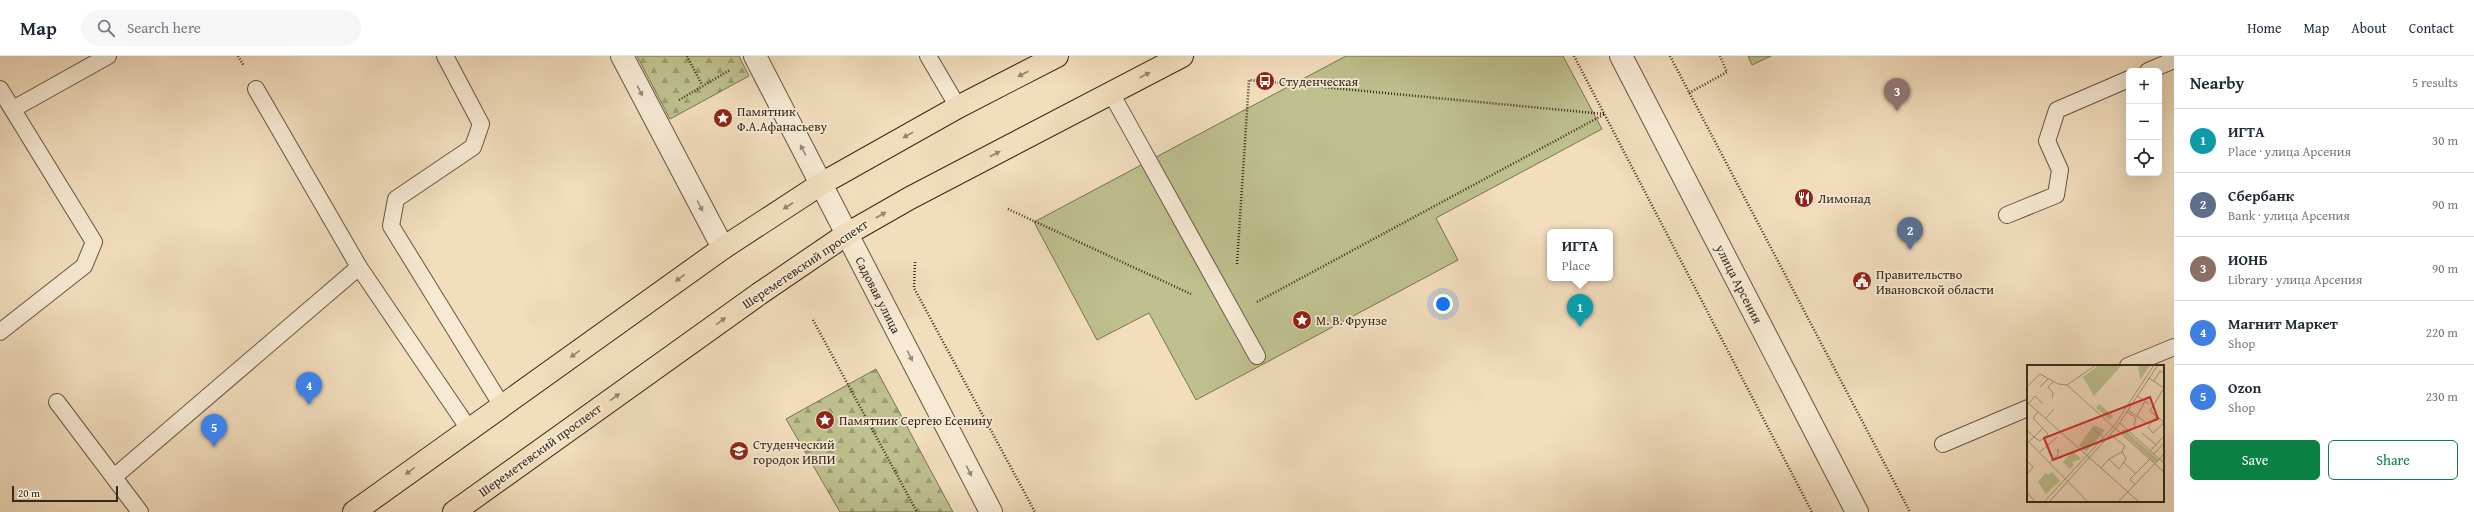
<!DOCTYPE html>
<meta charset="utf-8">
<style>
:root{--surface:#fff;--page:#f6f6f7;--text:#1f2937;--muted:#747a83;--line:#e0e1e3;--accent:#0b8043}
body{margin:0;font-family:"Gentium Book Plus",serif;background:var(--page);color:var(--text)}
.controls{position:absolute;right:12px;top:12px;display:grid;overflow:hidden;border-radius:6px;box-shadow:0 4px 16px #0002}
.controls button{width:36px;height:36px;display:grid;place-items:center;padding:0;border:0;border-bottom:1px solid var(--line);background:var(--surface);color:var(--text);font:20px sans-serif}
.scale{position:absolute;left:12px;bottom:10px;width:106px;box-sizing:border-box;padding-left:4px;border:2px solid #37291a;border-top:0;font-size:11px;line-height:14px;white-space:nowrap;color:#37291a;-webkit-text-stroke:3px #f7e9d4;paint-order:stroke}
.you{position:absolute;left:1443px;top:248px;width:14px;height:14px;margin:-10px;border:3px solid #fff;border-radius:50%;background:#1a73e8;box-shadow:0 0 0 6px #1a73e833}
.badge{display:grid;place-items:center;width:26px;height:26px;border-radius:50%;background:var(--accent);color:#fff;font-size:13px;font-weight:700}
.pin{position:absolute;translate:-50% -33px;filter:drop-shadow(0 1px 2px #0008)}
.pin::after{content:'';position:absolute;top:21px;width:14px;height:12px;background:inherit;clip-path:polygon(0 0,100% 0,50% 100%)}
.popup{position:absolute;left:1547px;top:173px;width:66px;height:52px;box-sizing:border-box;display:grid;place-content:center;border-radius:6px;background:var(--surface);filter:drop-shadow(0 1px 3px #0005);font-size:13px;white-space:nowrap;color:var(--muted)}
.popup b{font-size:15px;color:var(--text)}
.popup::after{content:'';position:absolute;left:50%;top:100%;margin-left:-8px;border:8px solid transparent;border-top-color:var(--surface)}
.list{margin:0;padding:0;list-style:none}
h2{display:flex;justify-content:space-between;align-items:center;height:52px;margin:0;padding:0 16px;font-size:17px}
h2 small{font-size:13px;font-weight:400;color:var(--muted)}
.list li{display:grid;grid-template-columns:26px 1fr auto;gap:12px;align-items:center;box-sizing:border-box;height:64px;padding:0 16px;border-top:1px solid var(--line)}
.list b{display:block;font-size:15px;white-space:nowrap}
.list p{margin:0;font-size:13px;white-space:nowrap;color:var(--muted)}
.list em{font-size:13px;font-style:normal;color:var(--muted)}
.actions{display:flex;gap:8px;padding:12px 16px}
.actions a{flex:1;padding:9px 0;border:1px solid var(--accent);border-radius:6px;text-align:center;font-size:14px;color:var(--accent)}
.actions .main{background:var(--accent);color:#fff}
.icon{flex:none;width:22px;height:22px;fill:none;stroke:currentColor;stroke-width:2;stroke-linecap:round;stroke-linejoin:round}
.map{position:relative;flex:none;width:2174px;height:456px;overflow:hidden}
header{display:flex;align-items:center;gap:24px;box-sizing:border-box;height:56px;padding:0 20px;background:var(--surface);border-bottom:1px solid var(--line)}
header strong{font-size:19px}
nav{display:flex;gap:22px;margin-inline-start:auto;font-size:14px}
.search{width:280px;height:36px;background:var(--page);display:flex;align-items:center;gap:10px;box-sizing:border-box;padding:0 14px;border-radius:22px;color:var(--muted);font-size:15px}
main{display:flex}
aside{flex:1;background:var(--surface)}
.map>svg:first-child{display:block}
</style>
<header>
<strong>Map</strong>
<div class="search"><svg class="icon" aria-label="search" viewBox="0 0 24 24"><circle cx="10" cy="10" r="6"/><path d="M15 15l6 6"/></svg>Search here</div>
<nav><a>Home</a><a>Map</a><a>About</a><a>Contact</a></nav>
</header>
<main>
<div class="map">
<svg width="2174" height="456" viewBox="0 0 2174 456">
<defs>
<pattern id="forest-firs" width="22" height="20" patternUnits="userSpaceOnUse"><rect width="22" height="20" fill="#bec08e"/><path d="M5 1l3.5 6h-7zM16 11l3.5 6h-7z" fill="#9b9c73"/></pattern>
</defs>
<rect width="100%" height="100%" fill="#f2ddbd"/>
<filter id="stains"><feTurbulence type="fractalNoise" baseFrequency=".005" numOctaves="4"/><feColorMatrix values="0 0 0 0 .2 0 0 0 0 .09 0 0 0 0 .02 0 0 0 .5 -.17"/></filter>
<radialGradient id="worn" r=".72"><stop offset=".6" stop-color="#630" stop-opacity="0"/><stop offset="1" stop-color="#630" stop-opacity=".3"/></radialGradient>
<!-- green -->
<path fill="#bec08e" stroke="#7a7454" d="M1346,0H1563L1602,73L1436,162L1458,204L1196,344L1149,257L1097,284L1034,166Z
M1748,0H1771L1752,9Z"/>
<!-- forest -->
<path fill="url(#forest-firs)" stroke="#7a7454" d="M637,0H739L749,20L670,63Z
M876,313L953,456H840L786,363Z"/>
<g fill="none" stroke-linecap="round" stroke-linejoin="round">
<defs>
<path id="service" d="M445,0L481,68L473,91L396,143L391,170L502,350
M928,0L958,51
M2148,15L2174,4
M0,33L94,186L84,210L0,276
M256,33L359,211L469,373
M1111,37L1257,300
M13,53L108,0
M2007,159L2056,139L2060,114L2047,85L2057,54L2129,23
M2128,310L2174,291
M57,346L140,456
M1943,388L2028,352
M114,421L359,211"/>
<path id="minor" d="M1621,0L1857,456
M821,128L991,456"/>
<path id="tertiary" d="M622,0L723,192
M755,0L821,128"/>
<path id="primary" d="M354,456L723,192L821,128L958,51L1057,0
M454,456L759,238L847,178L910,142L1182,0"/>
</defs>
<!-- service casing -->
<use href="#service" stroke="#665643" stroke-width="18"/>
<!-- minor casing -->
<use href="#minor" stroke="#665643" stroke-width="24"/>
<!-- tertiary casing -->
<use href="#tertiary" stroke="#665643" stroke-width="24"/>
<!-- primary casing -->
<use href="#primary" stroke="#37291a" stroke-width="24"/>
<!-- path -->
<path stroke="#37291a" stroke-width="2.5" stroke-dasharray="1 2" stroke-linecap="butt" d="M238,0L244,10
M687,0L702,29
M1574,0L1812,456
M1670,0L1910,456
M1689,37L1727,16L1720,0
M679,44L730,14
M1008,153L1191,238
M915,206L914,232L1035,456
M1237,208L1249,24L1604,58
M1257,246L1603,59
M813,264L917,456"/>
<!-- service -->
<use href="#service" stroke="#f7e9d4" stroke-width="16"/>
<!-- minor -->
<use href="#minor" stroke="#f7e9d4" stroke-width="22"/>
<!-- tertiary -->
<use href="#tertiary" stroke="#f7e9d4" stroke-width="22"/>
<!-- primary -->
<use href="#primary" stroke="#f2ddbd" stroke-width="22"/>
</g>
<!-- one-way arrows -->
<defs><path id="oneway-solid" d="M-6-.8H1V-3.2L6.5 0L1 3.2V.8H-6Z"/></defs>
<g fill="#94836c">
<use href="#oneway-solid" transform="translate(1023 18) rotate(153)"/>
<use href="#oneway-solid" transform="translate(1145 19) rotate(-28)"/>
<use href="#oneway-solid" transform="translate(908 79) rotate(151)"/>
<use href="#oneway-solid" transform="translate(995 98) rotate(-28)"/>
<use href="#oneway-solid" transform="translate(788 150) rotate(147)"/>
<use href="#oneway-solid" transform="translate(881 159) rotate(-30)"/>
<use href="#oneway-solid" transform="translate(680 222) rotate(144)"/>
<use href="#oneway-solid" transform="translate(721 265) rotate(-36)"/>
<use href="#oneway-solid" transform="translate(575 298) rotate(144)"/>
<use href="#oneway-solid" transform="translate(615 341) rotate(-36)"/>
<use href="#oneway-solid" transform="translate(410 415) rotate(144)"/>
</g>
<g fill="#978977">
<use href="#oneway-solid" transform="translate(640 35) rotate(63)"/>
<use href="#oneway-solid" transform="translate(803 94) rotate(-118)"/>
<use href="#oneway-solid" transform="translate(700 150) rotate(62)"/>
<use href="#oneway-solid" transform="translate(910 300) rotate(63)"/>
<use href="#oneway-solid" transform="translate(969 415) rotate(63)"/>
</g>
<!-- icons -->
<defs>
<symbol id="bus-disc" viewBox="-11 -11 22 22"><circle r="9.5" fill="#8f2418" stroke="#f7e9d4"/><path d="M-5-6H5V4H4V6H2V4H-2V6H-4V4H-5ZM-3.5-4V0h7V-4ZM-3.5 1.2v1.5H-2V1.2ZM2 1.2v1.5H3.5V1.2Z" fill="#fff"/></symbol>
<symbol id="sight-disc" viewBox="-11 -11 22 22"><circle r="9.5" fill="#8f2418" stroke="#f7e9d4"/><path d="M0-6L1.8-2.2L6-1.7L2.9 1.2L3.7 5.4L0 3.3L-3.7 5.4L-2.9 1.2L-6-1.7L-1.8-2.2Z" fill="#fff"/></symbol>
<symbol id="restaurant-disc" viewBox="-11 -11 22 22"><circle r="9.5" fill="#8f2418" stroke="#f7e9d4"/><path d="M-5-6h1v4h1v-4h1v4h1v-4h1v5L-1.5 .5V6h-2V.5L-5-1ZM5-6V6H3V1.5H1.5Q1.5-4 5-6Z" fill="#fff"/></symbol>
<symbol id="civic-disc" viewBox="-11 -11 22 22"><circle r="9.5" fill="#8f2418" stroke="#f7e9d4"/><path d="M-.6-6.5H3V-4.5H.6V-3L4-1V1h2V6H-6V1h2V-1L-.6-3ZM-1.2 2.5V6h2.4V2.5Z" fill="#fff"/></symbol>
<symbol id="university-disc" viewBox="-11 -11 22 22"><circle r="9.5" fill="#8f2418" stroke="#f7e9d4"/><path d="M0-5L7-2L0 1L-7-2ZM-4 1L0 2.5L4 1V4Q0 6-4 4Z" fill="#fff"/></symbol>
</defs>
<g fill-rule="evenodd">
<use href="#bus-disc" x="1254" y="14" width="22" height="22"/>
<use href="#sight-disc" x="712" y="51" width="22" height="22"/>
<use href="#restaurant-disc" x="1793" y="131" width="22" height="22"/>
<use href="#civic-disc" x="1851" y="214" width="22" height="22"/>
<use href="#sight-disc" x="1291" y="253" width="22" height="22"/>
<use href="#sight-disc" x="814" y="353" width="22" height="22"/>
<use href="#university-disc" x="728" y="384" width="22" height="22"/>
</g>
<g text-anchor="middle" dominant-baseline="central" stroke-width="3.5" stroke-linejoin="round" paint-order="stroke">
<!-- poi labels -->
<g font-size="13" fill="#37291a" stroke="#f7e9d4" text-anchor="start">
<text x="1279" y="25">Студенческая</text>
<text x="737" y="55">Памятник<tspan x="737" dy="15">Ф.А.Афанасьеву</tspan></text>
<text x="1818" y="142">Лимонад</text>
<text x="1876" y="218">Правительство<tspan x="1876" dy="15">Ивановской области</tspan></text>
<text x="1316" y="264">М. В. Фрунзе</text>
<text x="839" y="364">Памятник Сергею Есенину</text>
<text x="753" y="388">Студенческий<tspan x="753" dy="15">городок ИВПИ</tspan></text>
</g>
<!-- street labels -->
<g font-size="13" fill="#37291a" stroke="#f7e9d4">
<text transform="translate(805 208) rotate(-34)">Шереметевский проспект</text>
<text transform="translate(1739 228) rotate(63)">улица Арсения</text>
<text transform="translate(878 239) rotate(63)">Садовая улица</text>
<text transform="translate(540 394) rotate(-36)">Шереметевский проспект</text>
</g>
</g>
<!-- overview -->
<g transform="translate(2027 309)">
<rect width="137" height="137" fill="#f2ddbd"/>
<path d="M72,0H95L67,31L56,12ZM111,0H123L114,14L113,13ZM67,60L78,65L59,87L52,80ZM46,86L54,94L45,97L47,100L43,104L36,97ZM25,107L33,116L19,129L11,117L19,108L21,110Z" fill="#bec08e"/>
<path d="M72,39L86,51L83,55L69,43ZM97,64L132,95L128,98L94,67Z" fill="#bec08e"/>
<path fill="none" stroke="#a7957c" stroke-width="1" d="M122,13L137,23M127,16L133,6L137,8M40,20L137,107M0,22L13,9L31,19L40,20L69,0M13,22L22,13M110,31L122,39M25,33L26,28L21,22L27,16M0,37L112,137M2,38L8,31L16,39M101,45L118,57M100,47L109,53L107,60L110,63M110,51L118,36M129,52L121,62L126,68L136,59V56L123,46L137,23M18,54L27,44M93,58L137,98M65,63L76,72M0,65L7,72L16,63M115,68L129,80M0,75L61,137M1,77L7,72L13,76L21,69L6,53L11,47M123,86L137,71M12,88L30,72M127,89L137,78M82,94L95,87M0,96L6,102L1,108M22,98L31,90V84M97,98L109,109M74,103L82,94L92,104L99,94L95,86L98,81L84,70M108,120L103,114L123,94M0,127L8,137M17,137L87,61L127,0M22,137L89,63L131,0M91,137L137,89"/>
<path fill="#d62828" fill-opacity="0.15" stroke="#d62828" stroke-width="2" d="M123,32L131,54L26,95L17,73Z"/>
<rect width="137" height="137" fill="none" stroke="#37291a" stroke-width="2"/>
</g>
<rect width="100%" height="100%" filter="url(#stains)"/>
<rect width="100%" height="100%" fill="url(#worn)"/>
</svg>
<div class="controls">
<button>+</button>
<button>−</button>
<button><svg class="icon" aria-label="locate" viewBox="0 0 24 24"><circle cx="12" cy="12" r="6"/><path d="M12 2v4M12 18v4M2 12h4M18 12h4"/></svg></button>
</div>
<div class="scale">20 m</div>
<div class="you"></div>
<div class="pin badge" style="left:1580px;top:271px;background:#0f9aa8">1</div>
<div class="popup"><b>ИГТА</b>Place</div>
<div class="pin badge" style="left:1910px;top:194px;background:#5c6f8a">2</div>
<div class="pin badge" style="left:1897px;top:55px;background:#8d6e63">3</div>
<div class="pin badge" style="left:309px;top:349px;background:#3f7fe0">4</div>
<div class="pin badge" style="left:214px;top:391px;background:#3f7fe0">5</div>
</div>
<aside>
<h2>Nearby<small>5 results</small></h2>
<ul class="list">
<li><span class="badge" style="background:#0f9aa8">1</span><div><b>ИГТА</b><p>Place · улица Арсения</p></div><em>30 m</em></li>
<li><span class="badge" style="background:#5c6f8a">2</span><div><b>Сбербанк</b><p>Bank · улица Арсения</p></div><em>90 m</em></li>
<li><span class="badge" style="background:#8d6e63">3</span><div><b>ИОНБ</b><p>Library · улица Арсения</p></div><em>90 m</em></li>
<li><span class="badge" style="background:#3f7fe0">4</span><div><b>Магнит Маркет</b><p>Shop</p></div><em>220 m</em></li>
<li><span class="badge" style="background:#3f7fe0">5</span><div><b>Ozon</b><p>Shop</p></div><em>230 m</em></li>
</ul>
<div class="actions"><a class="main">Save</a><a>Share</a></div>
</aside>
</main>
